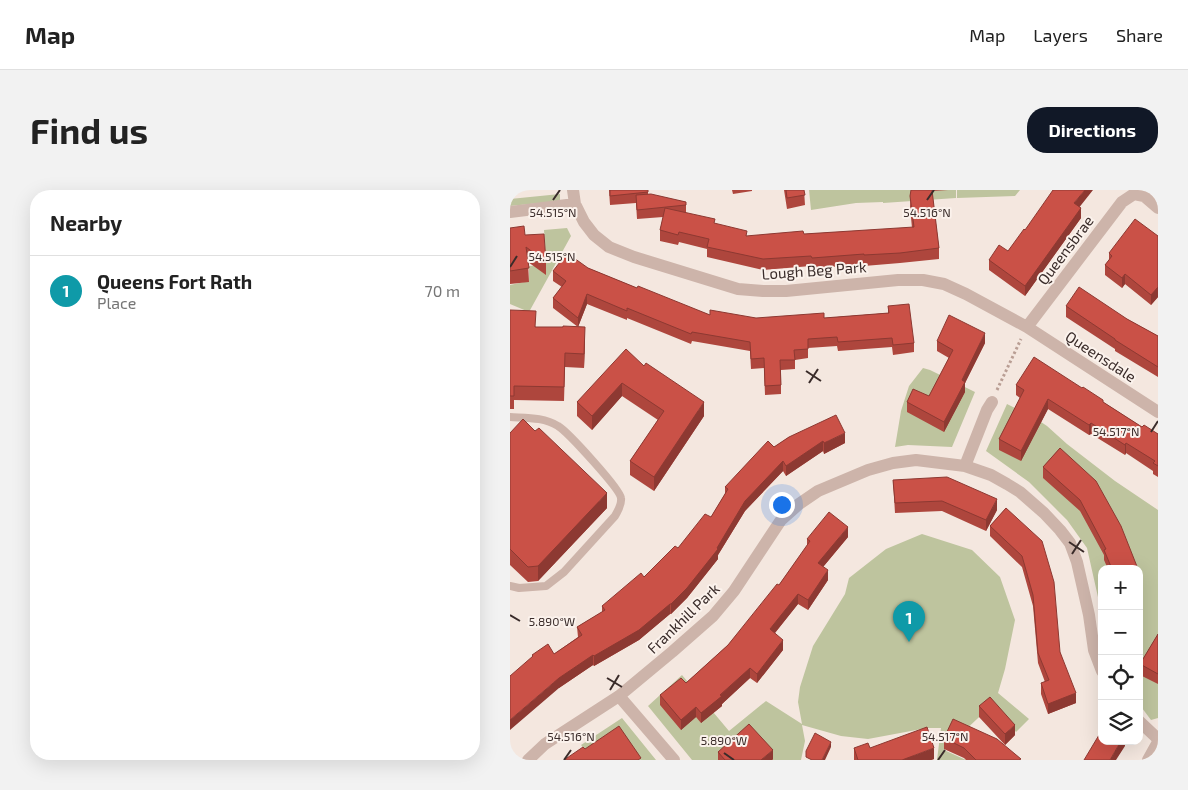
<!DOCTYPE html>
<meta charset="utf-8">
<style>
:root{--surface:#fff;--page:#f2f2f2;--text:#222;--muted:#767676;--line:#e0e0e0;--accent:#111827}
body{margin:0;font-family:"Exo 2",sans-serif;background:var(--page);color:var(--text)}
.controls{position:absolute;right:15px;bottom:15px;display:grid;overflow:hidden;border-radius:10px;box-shadow:0 5px 20px #0002}
.controls button{width:45px;height:45px;display:grid;place-items:center;padding:0;border:0;border-bottom:1px solid var(--line);background:var(--surface);color:var(--text);font:25px sans-serif}
.you{position:absolute;left:271px;top:314px;width:18px;height:18px;margin:-12px;border:4px solid #fff;border-radius:50%;background:#1a73e8;box-shadow:0 0 0 8px #1a73e833}
.badge{display:grid;place-items:center;width:32px;height:32px;border-radius:50%;background:var(--accent);color:#fff;font-size:16px;font-weight:700}
.pin{position:absolute;translate:-50% -41px;filter:drop-shadow(0 1px 2px #0008)}
.pin::after{content:'';position:absolute;top:26px;width:18px;height:15px;background:inherit;clip-path:polygon(0 0,100% 0,50% 100%)}
.list{margin:0;padding:0;list-style:none}
h2{display:flex;justify-content:space-between;align-items:center;height:65px;margin:0;padding:0 20px;font-size:21px}
h2 small{font-size:16px;font-weight:400;color:var(--muted)}
.list li{display:grid;grid-template-columns:32px 1fr auto;gap:15px;align-items:center;box-sizing:border-box;height:70px;padding:0 20px;border-top:1px solid var(--line)}
.list b{display:block;font-size:19px;white-space:nowrap}
.list p{margin:0;font-size:16px;white-space:nowrap;color:var(--muted)}
.list em{font-size:16px;font-style:normal;color:var(--muted)}
.icon{flex:none;width:28px;height:28px;fill:none;stroke:currentColor;stroke-width:2;stroke-linecap:round;stroke-linejoin:round}
.map{position:relative;flex:none;width:648px;height:570px;overflow:hidden;border-radius:20px}
header{display:flex;align-items:center;gap:30px;box-sizing:border-box;height:70px;padding:0 25px;background:var(--surface);border-bottom:1px solid var(--line)}
header strong{font-size:24px}
nav{display:flex;gap:28px;margin-inline-start:auto;font-size:18px}
.intro{display:flex;align-items:center;justify-content:space-between;box-sizing:border-box;height:120px;padding:0 30px}
h1{margin:0;font-size:35px}
.button{padding:12px 22px;border-radius:20px;background:var(--accent);color:#fff;font-size:18px;font-weight:700}
main{display:flex;gap:30px;padding:0 30px}
aside{flex:1;background:var(--surface);border-radius:20px;box-shadow:0 5px 20px #0002}
.map>svg:first-child{display:block}
</style>
<header>
<strong>Map</strong>
<nav><a>Map</a><a>Layers</a><a>Share</a></nav>
</header>
<div class="intro"><h1>Find us</h1><a class="button">Directions</a></div>
<main>
<aside>
<h2>Nearby<small></small></h2>
<ul class="list">
<li><span class="badge" style="background:#0f9aa8">1</span><div><b>Queens Fort Rath</b><p>Place</p></div><em>70 m</em></li>
</ul>
</aside>
<div class="map">
<svg width="648" height="570" viewBox="0 0 648 570">
<rect width="100%" height="100%" fill="#f4e7df"/>
<!-- green -->
<path fill="#bec49e" d="M299,0H446V8L373,13V12L346,13L301,20Z
M447,0H510L505,6L447,8Z
M50,4V11L0,16V9Z
M57,38L61,46L19,122L0,114V95L19,91V76L36,75L34,40Z
M413,178L420,180L465,202L442,257L398,255L385,257L391,221L399,196Z
M497,214L525,228L537,236L557,254L605,291L648,320V528L641,530L629,514V379H592V425L577,358L557,330L519,292L476,261Z
M412,344L462,360L490,387L505,430L495,479L488,503L519,529L506,542L483,514L434,560L456,570H427L431,538H417L358,549L331,546L292,535L295,551L291,570H182L138,516L172,485L219,541L256,511L292,534L288,512L290,497L303,456L335,404L339,388L376,359Z
M112,528L146,570H84L71,555Z"/>
<g fill="none" stroke-linecap="round" stroke-linejoin="round">
<!-- path -->
<path stroke="#b99e94" stroke-width="3" stroke-dasharray="2.5 2.5" stroke-linecap="butt" d="M487,200L511,149"/>
<!-- service -->
<path stroke="#cdb4aa" stroke-width="8" d="M0,227C17,228 34,227 48,236C58,242 110,299 111,308C112,315 108,320 105,326L54,382L36,396L9,398L0,396"/>
<!-- minor -->
<path stroke="#cdb4aa" stroke-width="12" d="M63,0L65,14L74,32L84,45L99,57L124,67L228,99L253,101H276L388,90H413L434,94L456,104L517,137L648,222
M0,22L65,14
M517,137L612,12L624,4L634,6L648,18
M455,276L477,220L482,212
M109,506L164,570
M629,531L648,549
M18,570L35,554L109,506L162,462L203,426L224,401L271,330L289,314L308,301L358,280L383,273L406,270L455,276L481,285L497,294L510,302L534,323L550,340L560,353L567,372L579,425L584,460L592,481
M638,570L648,552"/>
</g>
<!-- wall -->
<path fill="#ae463d" d="M0,0H8V2L0,3Z
M99,0H138V4L176,12V23L237,46L294,44L402,38L400,17L401,0H438L422,1L429,58V69L390,73L354,76V75L302,78L301,76L253,80L197,67V59L169,52L168,55L150,51V40L153,27L127,29L126,13L100,15Z
M222,0H242V1L223,4Z
M274,0H294L295,15L277,19Z
M570,17L571,28L515,106L479,80V70L498,61L515,40Z
M0,38L15,45L36,72V85L18,72L19,92L0,94Z
M648,46V107L641,115L615,94L612,98L595,85V75L599,70V63Z
M78,78L127,98L200,125L246,128H314L378,123V116L404,153V162L383,165L382,157L328,161L327,156L298,158V168L285,170V179L271,180V204L255,205L254,178L241,179L240,161L182,151L181,154L117,128V130L77,114L68,137L75,151L74,178L55,177L54,211L4,210V219H0V120L26,137H68L43,118V108L52,97L43,91V81Z
M556,116L617,129L648,146V187L605,161V159L556,127Z
M427,151L475,153L455,193V202L434,242L397,222V212L419,206L439,168L427,161Z
M134,176L194,226L144,301L120,285V271L148,230L112,206L82,240L67,226V212Z
M506,195L593,212L632,237L648,244V287L643,284V281L616,263L615,265L581,244L579,245L538,219L511,271L489,260V249L510,208L506,205Z
M0,243L97,318L28,391L18,392L0,375Z
M279,247L335,253L314,264L313,261L276,286L273,281L235,321L208,365V369L177,408L161,424H160L129,450L84,476L83,475L49,498L22,466V465L44,464L68,447L67,437L92,422V416L134,387L168,358L201,327L215,304V297L264,257Z
M550,258L628,379H598L594,370V365L570,321L533,288V277Z
M383,290L487,320L476,341L432,321L385,323Z
M496,318L550,462L566,513L538,524L531,504V493L535,492L528,473L523,416L512,377L480,346V336Z
M338,347L313,377L318,390L298,420L288,414L265,443L273,460L247,493L240,488L212,514V516L191,533L186,527L171,540L150,515V505L176,493L218,455L269,395L297,356V349Z
M648,444V494L630,485V474Z
M469,516L505,545L495,555L469,527Z
M434,548L511,570H456L454,568L434,559Z
M344,558H360L424,569L421,570H344Z
M208,562L263,569L262,570H208Z"/>
<!-- shaded-wall -->
<path fill="#8d3932" d="M575,0H583L564,24V13Z
M571,18V28L515,106V96Z
M615,84V94L612,98V88Z
M648,97V107L641,115V105Z
M77,104V114L68,137V128Z
M75,137V151L74,178V164Z
M475,143V153L455,193V202L434,242V232L452,190Z
M112,193V206L82,240V226Z
M538,209V219L511,271V261Z
M194,212V226L144,301V287Z
M581,233V244L579,245V235Z
M335,243V253L314,264V253Z
M313,251V261L276,286V276Z
M616,253V263L615,265V255Z
M273,271V281L235,321L208,365V369L177,408L161,424V414L207,358L235,311Z
M97,303V318L28,391V376Z
M487,309V320L476,341V330Z
M338,337V347L308,383V373Z
M318,380V390L298,420V410Z
M632,390V401L629,402V392Z
M288,404V414L260,449V439Z
M160,414V424L129,450L84,476V466Z
M273,450V460L247,493V484Z
M83,465V475L49,498L0,540V530L49,488Z
M240,478V488L212,514V516L191,533V523Z
M566,503V513L538,524V514Z
M186,517V527L171,540V530Z
M505,535V545L495,555V544Z
M611,551H615V556L606,570H600Z
M321,552V557L315,570H312Z
M424,558V569L421,570H392Z
M263,560V569L262,570H251Z"/>
<!-- building -->
<path fill="#ca5147" stroke="#8d3932" d="M100,0H138V2L100,6Z
M276,0H294L295,5L277,8Z
M401,0H422L429,58L390,63L354,65V64L302,68L301,66L253,69L197,57L199,49L169,42L168,45L150,40L155,18L205,29L204,33L237,41L236,46L293,41L294,44L404,37L400,6Z
M543,0H575L564,13L571,18L515,96L479,70L489,55L498,61L514,39L515,40Z
M141,4L176,12V15L127,20L126,5Z
M625,29L648,46V97L641,105L615,84L612,88L595,75L602,66L599,63Z
M14,36L15,45L34,44L36,72L16,57L19,78L0,81V38Z
M57,63L78,78L127,98L128,96L200,125V120L246,128L314,123V128L379,123L378,116L399,114L404,153L383,155L382,148L328,152L327,147L298,149V159L284,160L285,170H270L271,195L255,196L254,168L241,169L240,152L182,142L181,144L117,118V121L77,104L68,128L43,108L56,91L43,81Z
M569,97L617,129L648,146V177L605,150V149L556,116Z
M0,120L26,121L25,137H53V136L75,137L74,164L55,163L54,197L4,196V206H0Z
M439,125L475,143L452,190L455,192L434,232L397,212L403,199L419,206L443,160L427,151Z
M116,159L134,176L136,173L194,212L144,287L120,271L154,221L112,193L82,226L67,212Z
M524,167L572,198L573,197L593,210V212L632,237L634,235L648,244V276L643,273L645,271L616,253L615,255L581,233L579,235L538,209L511,261L489,249L514,200L506,195Z
M326,225L335,243L314,253L313,251L276,276L273,271L235,311L207,358L208,359L177,398L161,414H160L129,440L84,466L83,465L49,488L0,530V486L23,466L22,465L38,454L44,464L72,445L67,437L95,420L92,416L131,383L134,387L165,356L168,358L195,324L201,327L218,299L215,297L258,251L264,257L279,247Z
M13,229L25,241L29,238L97,303L28,376L18,377L0,359V243Z
M550,258L586,291L611,336L628,379H602L594,360L596,359L570,310L533,277Z
M437,287L487,309L476,330L432,311L385,313L383,290Z
M496,318L532,351L544,392L550,462L566,503L538,514L531,493L539,490L528,463L523,405L512,366L480,336Z
M319,322L338,337L308,373L318,380L298,410L288,404L260,439L273,450L247,484L240,478L210,505L212,506L191,523L186,517L171,530L150,505L171,488L176,493L218,455L267,394L269,395L300,351L297,349Z
M629,382L632,390L629,392Z
M648,444V484L630,474Z
M480,507L505,535L495,544L469,516Z
M443,529L487,549L511,569L509,570H466L454,558L434,548Z
M239,534L263,560L251,570H215L208,562Z
M109,536L131,568L128,570H54L73,557L75,559Z
M417,537L424,558L392,570H348L344,558L358,553L360,558Z
M592,540V551H611L600,570H574Z
M305,543L321,552L312,570H302L296,567V561Z"/>
<!-- ticks -->
<path fill="none" stroke="#3a2c2a" stroke-width="2" d="M43,10L50,0M417,10L424,0M0,77L7,66M296,181L311,191M299,193L308,179M641,242L648,231M559,352L574,362M562,364L571,350M0,425L10,431M97,488L112,497M100,500L109,485M214,563L224,570M54,570L61,560M428,570L435,560"/>
<g text-anchor="middle" dominant-baseline="central" stroke-width="4" stroke-linejoin="round" paint-order="stroke">
<!-- street labels -->
<g font-size="15" fill="#3a2c2a" stroke="#fbf2ec">
<text transform="translate(555 60) rotate(-53)">Queensbrae</text>
<text transform="translate(304 80) rotate(-4)">Lough Beg Park</text>
<text transform="translate(591 166) rotate(33)">Queensdale</text>
<text transform="translate(173 428) rotate(-44)">Frankhill Park</text>
</g>
</g>
<g font-size="12" text-anchor="middle" fill="#3a2c2a" stroke="#fbf2ec" stroke-width="4" stroke-linejoin="round" paint-order="stroke">
<text x="417" y="27">54.516°N</text>
<text x="43" y="27">54.515°N</text>
<text x="42" y="71">54.515°N</text>
<text x="606" y="246">54.517°N</text>
<text x="42" y="436">5.890°W</text>
<text x="61" y="551">54.516°N</text>
<text x="435" y="551">54.517°N</text>
<text x="214" y="555">5.890°W</text>
</g>
</svg>
<div class="controls">
<button>+</button>
<button>−</button>
<button><svg class="icon" aria-label="locate" viewBox="0 0 24 24"><circle cx="12" cy="12" r="6"/><path d="M12 2v4M12 18v4M2 12h4M18 12h4"/></svg></button>
<button><svg class="icon" aria-label="layers" viewBox="0 0 24 24"><path d="M12 4l9 5-9 5-9-5zM3 14l9 5 9-5"/></svg></button>
</div>
<div class="you"></div>
<div class="pin badge" style="left:399px;top:452px;background:#0f9aa8">1</div>
</div>
</main>
